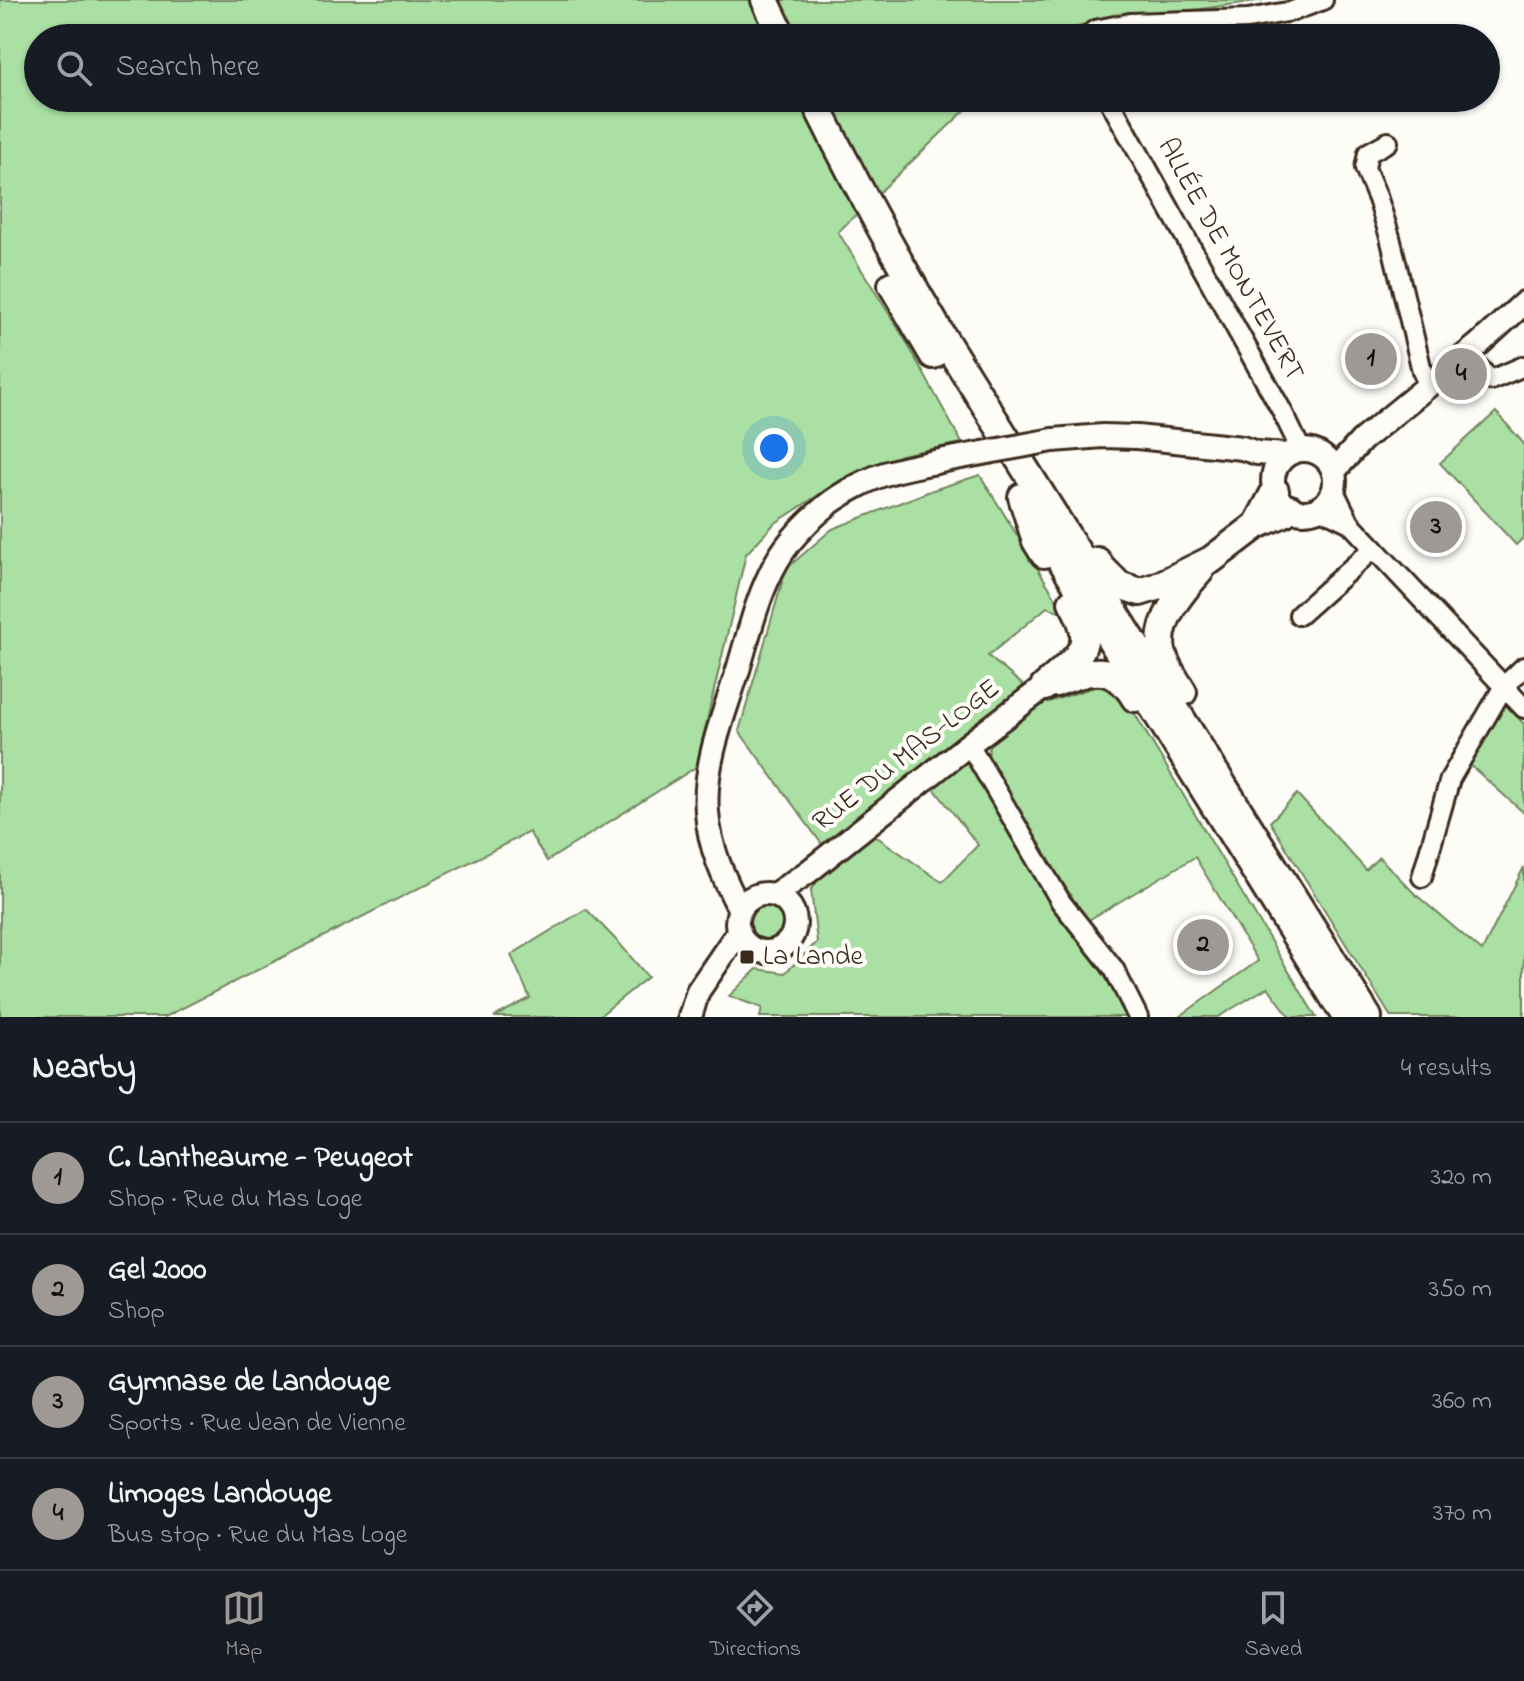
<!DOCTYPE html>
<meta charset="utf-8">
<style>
:root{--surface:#171b24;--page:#20242c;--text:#f1f3f6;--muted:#9ea1a6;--line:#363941;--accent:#9f9995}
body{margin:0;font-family:"Indie Flower",sans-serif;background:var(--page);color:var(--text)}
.you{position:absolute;left:774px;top:448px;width:28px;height:28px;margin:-20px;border:6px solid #fff;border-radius:50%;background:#1a73e8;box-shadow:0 0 0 12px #1a73e833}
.badge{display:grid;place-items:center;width:52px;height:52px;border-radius:50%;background:var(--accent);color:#111;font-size:26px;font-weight:700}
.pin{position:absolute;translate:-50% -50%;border:4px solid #fff;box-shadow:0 2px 8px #0006}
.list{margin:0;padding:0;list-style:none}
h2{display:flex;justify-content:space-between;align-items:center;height:104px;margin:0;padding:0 32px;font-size:34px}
h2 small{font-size:26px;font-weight:400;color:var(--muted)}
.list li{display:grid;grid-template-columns:52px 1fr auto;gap:24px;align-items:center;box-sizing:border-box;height:112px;padding:0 32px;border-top:2px solid var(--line)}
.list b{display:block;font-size:30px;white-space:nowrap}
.list p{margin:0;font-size:26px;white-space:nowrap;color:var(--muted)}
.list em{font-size:26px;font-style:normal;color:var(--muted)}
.icon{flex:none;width:44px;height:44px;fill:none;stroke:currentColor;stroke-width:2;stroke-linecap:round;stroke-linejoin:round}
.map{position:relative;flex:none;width:1524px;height:1017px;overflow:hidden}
.search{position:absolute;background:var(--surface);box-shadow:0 2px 6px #0004;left:24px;right:24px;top:24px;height:88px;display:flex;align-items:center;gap:20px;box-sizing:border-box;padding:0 28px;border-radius:44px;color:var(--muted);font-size:30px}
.sheet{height:552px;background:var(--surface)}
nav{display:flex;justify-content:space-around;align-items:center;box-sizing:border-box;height:112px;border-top:2px solid var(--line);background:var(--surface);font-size:22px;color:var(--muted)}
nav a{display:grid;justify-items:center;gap:4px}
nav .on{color:var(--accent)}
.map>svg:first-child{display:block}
</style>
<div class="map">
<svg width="1524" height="1017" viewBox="0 0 1524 1017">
<rect width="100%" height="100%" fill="#fdfcf7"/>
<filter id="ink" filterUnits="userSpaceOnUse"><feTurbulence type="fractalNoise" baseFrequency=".0125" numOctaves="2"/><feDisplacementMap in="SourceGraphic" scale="16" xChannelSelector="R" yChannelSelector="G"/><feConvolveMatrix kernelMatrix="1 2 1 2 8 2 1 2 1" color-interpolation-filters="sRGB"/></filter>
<g filter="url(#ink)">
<!-- green -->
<path fill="#aae0a3" stroke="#728560" stroke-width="2" d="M0,0H1263L1057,30L1045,38H38V98H978L838,232L903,336L962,443L901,455L843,479L774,524L746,554L696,767L547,861L529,832L165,1017H0Z
M1496,412L1524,444V537L1516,545L1440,463Z
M980,475L1065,613L1047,607L988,656L1023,685L1014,698L824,847L739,731L786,569L832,529L933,490Z
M1104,684L1126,699L1316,1017H1290L1268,987L1218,1017H1179L1258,961L1195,857L1087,921L988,764L989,742L1045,703Z
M1504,703L1524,724V813L1469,764Z
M963,761L975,768L1061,913L1118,996L1128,1017H760L762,1008L729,996L757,969L785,973L817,942L811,890L828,866L874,835L942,882L978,845L932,786Z
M1297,794L1366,870L1379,857L1415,894L1482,951L1524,867V1017H1391L1270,822Z
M747 924a18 18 0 1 1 36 0a18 18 0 1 1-36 0Z
M586,909L619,943L648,977L598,1017H494L530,998L511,955Z"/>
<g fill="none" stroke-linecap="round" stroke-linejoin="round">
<defs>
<path id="minor" d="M1085,38L1095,30L1130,23L1248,19L1293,11L1323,0
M1108,98L1282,411L1301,450
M1388,142L1368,153L1365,168L1378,199L1390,237L1422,371L1429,386
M1466,355L1491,380L1524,366
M1333,494L1337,497L1350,523L1524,708
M1319,508L1350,523
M1299,615L1374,548
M969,744L1061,902L1114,969L1138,1017
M1422,877L1450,779L1504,686L1524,667"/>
<path id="major" d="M1053,440L1103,436L1137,437L1242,448L1257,453L1287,455
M1273 481a31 31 0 1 1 62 0a31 31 0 1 1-62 0Z
M1334,471L1362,440L1478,345L1524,303
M737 923a29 29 0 1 1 58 0a29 29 0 1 1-58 0Z
M774,895L808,872L969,744L1044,687
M740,910C724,879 709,847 707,812C703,764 724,715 738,670C749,633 758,594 777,561C789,540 808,521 826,506C842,493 872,477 891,472C908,467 927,464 945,460
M690,1017L698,991L739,931"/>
<path id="highway" d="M765,0L783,38
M813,98C853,179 896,258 942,336L1368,1017
M892,285L933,355
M1022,497L1036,541L1044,554
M1257,525L1275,491
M1045,534L1346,1017
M1097,561L1102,568L1119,585L1140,592L1156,587L1211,560L1257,525L1284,513L1290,509
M1055,683C1089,670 1113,661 1135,698
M1044,687C1078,655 1099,649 1072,602
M1183,692C1175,679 1165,665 1162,651C1156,621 1182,591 1200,571"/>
</defs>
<!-- minor casing -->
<use href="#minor" stroke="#3b2a1e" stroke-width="24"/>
<!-- major casing -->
<use href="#major" stroke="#3b2a1e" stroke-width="28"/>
<!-- highway casing -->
<use href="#highway" stroke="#3b2a1e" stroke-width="32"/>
<!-- minor -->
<use href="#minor" stroke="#fdfcf7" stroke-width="18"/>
<!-- major -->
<use href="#major" stroke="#fdfcf7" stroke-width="22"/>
<!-- highway -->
<use href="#highway" stroke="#fdfcf7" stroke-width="26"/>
<defs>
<path id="major-bridge" d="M945,460L1053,440"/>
</defs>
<!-- major-bridge casing -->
<use href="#major-bridge" stroke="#3b2a1e" stroke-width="28" stroke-linecap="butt"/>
<!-- major-bridge -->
<use href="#major-bridge" stroke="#fdfcf7" stroke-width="22"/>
</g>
</g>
<!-- markers -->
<rect fill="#3b2a1e" stroke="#fdfcf7" stroke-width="3" x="739" y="949" width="16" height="16" rx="4"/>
<g text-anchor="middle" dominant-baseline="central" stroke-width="8" stroke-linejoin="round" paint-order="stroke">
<!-- street labels -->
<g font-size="28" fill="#3b2a1e" stroke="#fdfcf7">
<text transform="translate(1230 260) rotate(61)">ALLÉE DE MONTEVERT</text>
<text transform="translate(907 756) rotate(-38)">RUE DU MAS-LOGE</text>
</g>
<!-- poi labels -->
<g font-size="28" fill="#3b2a1e" stroke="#fdfcf7" text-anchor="start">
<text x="763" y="957">La Lande</text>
</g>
</g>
</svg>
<div class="you"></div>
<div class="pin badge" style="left:1371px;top:359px">1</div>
<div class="pin badge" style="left:1203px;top:945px">2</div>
<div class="pin badge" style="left:1436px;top:527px">3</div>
<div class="pin badge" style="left:1461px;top:374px">4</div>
<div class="search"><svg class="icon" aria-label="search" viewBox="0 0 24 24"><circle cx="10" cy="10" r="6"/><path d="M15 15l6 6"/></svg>Search here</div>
</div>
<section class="sheet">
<h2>Nearby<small>4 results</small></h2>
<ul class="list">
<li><span class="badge">1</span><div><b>C. Lantheaume - Peugeot</b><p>Shop · Rue du Mas Loge</p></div><em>320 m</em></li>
<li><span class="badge">2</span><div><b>Gel 2000</b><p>Shop</p></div><em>350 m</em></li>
<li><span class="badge">3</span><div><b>Gymnase de Landouge</b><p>Sports · Rue Jean de Vienne</p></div><em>360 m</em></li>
<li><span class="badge">4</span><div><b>Limoges Landouge</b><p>Bus stop · Rue du Mas Loge</p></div><em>370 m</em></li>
</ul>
</section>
<nav>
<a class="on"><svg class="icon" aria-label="map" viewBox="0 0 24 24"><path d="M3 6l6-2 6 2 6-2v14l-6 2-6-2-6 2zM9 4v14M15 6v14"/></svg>Map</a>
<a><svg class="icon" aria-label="directions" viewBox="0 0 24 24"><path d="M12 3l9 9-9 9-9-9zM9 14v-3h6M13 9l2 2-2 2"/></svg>Directions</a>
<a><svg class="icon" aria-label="saved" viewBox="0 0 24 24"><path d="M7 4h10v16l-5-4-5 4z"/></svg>Saved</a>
</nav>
